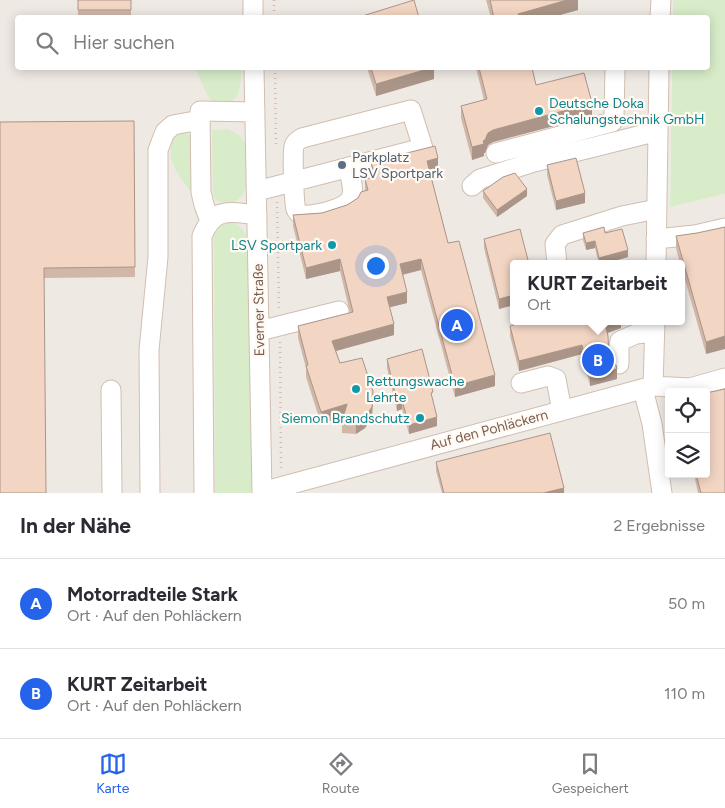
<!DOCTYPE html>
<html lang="de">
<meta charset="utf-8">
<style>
:root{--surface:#fff;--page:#f2f2f3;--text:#2b2b33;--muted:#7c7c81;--line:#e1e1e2;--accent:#2563eb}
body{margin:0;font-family:Figtree,sans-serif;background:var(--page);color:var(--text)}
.controls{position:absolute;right:15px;bottom:15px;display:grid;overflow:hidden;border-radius:5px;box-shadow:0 2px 12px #0003}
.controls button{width:45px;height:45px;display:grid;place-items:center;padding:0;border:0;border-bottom:1px solid var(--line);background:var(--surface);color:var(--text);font:25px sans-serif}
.you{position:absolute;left:375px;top:265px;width:18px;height:18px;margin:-12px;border:4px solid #fff;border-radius:50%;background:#1a73e8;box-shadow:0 0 0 8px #1a73e833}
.badge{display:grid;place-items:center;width:32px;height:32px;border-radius:50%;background:var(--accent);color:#fff;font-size:16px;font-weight:700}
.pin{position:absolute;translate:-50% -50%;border:2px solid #fff;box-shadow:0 1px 5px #0006}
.popup{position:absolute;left:510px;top:260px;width:175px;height:65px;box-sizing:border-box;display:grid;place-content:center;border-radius:5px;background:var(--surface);filter:drop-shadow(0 1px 4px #0005);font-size:16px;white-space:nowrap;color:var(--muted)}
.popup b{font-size:19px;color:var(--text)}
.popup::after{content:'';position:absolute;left:50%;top:100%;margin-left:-10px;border:10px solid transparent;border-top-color:var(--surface)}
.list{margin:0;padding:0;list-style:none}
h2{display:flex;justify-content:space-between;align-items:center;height:65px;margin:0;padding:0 20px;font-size:21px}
h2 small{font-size:16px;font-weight:400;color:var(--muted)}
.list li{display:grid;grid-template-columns:32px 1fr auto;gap:15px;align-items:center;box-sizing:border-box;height:90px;padding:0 20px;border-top:1px solid var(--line)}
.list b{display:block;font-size:19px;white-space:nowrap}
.list p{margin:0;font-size:16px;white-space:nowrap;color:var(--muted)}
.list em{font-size:16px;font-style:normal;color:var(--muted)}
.icon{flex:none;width:28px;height:28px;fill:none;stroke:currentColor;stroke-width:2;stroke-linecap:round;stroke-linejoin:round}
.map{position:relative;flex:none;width:725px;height:493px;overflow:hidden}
.search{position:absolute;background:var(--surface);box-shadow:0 2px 12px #0003;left:15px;right:15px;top:15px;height:55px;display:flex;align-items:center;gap:12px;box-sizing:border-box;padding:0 18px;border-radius:5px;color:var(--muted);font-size:19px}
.sheet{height:245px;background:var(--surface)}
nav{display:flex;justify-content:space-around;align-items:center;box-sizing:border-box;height:70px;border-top:1px solid var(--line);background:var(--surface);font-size:14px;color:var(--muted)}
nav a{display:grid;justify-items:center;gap:2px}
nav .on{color:var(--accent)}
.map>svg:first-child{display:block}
</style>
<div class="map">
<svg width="725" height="493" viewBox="0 0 725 493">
<rect width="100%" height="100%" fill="#fdf6ec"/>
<!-- industrial -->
<path fill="#efe9e4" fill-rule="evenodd" d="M0,0H673V18H18V68H672L670,207L725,194V493H0ZM514,264H682V321H514ZM669,392H706V474H669Z"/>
<!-- green -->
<path fill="#d8ecc9" d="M673,0H725V194L670,207L672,68H708V18L673,17Z
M195,68H241C242,81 240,106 221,104C218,104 213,103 211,100C205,93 199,76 195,68Z
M229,129L240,136L246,145L247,186L242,196L233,204L217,201L213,196L212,130Z
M182,133L189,134L192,140L194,189L191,190H189L186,186C177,171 168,162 171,144C173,137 176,135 182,133Z
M226,222C239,223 242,228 248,239L255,493H215L214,231L217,227Z"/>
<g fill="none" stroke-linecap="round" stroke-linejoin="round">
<defs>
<path id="minor" d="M253,0V18
M660,18L661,0
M254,68L262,493
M496,153L612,122L614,118L615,68
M472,186L480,179L534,162L658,131
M257,191C312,177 367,162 423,148L411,110L302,138C299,140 295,142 294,146C292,150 294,204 296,209C296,210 300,215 301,215C312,216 346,210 351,198C355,189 350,176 348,167
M210,221L204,205L201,192L200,111L255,112
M656,239L695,235L725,228
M557,264L555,244L562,235L622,216L657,209
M656,264L659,68
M259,331L339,311
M619,364V346L620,341L636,334L654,332
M521,383L548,376L556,379L562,411
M653,386L690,388L725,378
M643,389L652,424L662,493
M111,390L112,493
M262,492L653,386L655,321
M150,493L149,350L158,257V150L165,132L173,125L200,120
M204,493L202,236C214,206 230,212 257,215"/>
</defs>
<!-- minor casing -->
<use href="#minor" stroke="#d1beb0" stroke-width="21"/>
<!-- path -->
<path stroke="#d9b8a5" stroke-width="2.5" stroke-dasharray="1 4" stroke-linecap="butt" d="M274,0V18
M275,68L276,147
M277,202L279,309
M280,342L281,469"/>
<!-- minor -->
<use href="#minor" stroke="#fff" stroke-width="19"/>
</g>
<!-- wall -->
<path fill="#d1b7a8" d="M78,0H131V18H78Z
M486,0H578V10L549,18H491Z
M367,68H434V79L376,96Z
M476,68H532L536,85L592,116L493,142L488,145L485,153H484V156L472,160L461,118V106L484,100Z
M134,121L135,277L44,278L0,122Z
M371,162L438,170L430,172L448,243L495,386L455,397L421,270L403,275L407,303L390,307L394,335L336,351L340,363L373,403L372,418L365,428L356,434L342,433V422L343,416L321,424L306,377V368L298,338V326L350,313L340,271L306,279L293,226V215L322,213L347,205L358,198L365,191V179L372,177L371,173Z
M547,165L585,203L556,210L547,175Z
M483,191L527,196L497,217L483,198Z
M725,227L706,354L682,269V264H680L676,248V236L697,233Z
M583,233H605L628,257L603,264H599L595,248L586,250L583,240Z
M484,239L514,264V305L499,309L484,248Z
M621,321V328L607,333L609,359L617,379L590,386L582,354L519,371L510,336V326Z
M387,359L433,401L437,426L409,434L402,409L397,411L387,368Z
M436,462L564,493H442L436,471Z
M694,474H706L725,493H698Z"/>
<!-- shaded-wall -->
<path fill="#aa9588" d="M567,0H578V10L549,18H518V14Z
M431,68H434V79L376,96V84Z
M592,103V116L493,142L488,145L485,153H484V156L472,160V147L483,141L488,133L493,130Z
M438,158V170L427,172V161Z
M527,189V196L497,217V210Z
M585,193V203L556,210V201Z
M595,241V248L586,250V243Z
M628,250V257L603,264H599V258Z
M340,259V271L306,279V268Z
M421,259V270L400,275V264Z
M407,292V303L387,308V297Z
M514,295V305L499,309V299Z
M613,321H621V328L605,334V324Z
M394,324V335L332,352V341Z
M725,336V349L706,354V342Z
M582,345V354L519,371V361Z
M617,369V379L590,386V376Z
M495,375V386L455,397V386Z
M373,391L372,418L365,428L356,434V423Z
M402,400V409L397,411V402Z
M347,404V415L321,424V412Z
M437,417V426L409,434V425Z
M564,488V493H543Z"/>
<!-- building -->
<path fill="#f3d5c3" stroke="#aa9588" d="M78,0H131V10H78Z
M414,0L419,18H356Z
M490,0H567L518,14L519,18H494Z
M371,68H431L376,84Z
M479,68H532L536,85L584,73L592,103L493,130L488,133L485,140L483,141L484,144L472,147L461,106L487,99Z
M134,121L135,267L44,268L46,493H0V122Z
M435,146L438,158L427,161L448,243L459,241L495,375L455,386L421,259L400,264L407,292L387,297L394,324L332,341L340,363L362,358L373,391L372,407L365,417L356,423L342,422L347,404L321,412L306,366L308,365L298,326L353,312L340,259L306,268L293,215L322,213L347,205L358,198L361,192L368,190L365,179L375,177L371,162Z
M576,158L585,193L556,201L547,165Z
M515,173L527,189L497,210L483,191L503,177Z
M604,227L605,233L622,229L628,250L599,258L595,241L586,243L583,233Z
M725,227V336L706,342L676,236L697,233Z
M520,229L529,264H514V295L499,299L484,239Z
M528,321H613L605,324L608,336L609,359L616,365L617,369L590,376L582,345L519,361L510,326Z
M422,349L433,392L431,393L437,417L409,425L402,400L397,402L387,359Z
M725,389V493H701L696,474H706V393Z
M550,433L564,488L543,493H444L436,462Z"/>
<!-- markers -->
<g fill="#0f9aa8" stroke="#fffaf3" stroke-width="2">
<circle cx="539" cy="111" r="5"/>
<circle cx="332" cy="245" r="5"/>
<circle cx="356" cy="389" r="5"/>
<circle cx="420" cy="418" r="5"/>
</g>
<circle fill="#5c6f8a" stroke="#fffaf3" stroke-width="2" cx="342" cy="165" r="5"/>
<g text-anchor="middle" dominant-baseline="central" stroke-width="4.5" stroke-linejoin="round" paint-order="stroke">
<!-- culture labels -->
<g font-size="14" fill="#0d838f" stroke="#fffaf3" text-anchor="start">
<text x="549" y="103">Deutsche Doka<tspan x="549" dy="16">Schalungstechnik GmbH</tspan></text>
<text x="322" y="245" text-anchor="end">LSV Sportpark</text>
<text x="366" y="381">Rettungswache<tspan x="366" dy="16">Lehrte</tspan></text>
<text x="410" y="418" text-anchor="end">Siemon Brandschutz</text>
</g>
<!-- service labels -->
<g font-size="14" fill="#4e5e75" stroke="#fffaf3" text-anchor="start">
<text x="352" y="157">Parkplatz<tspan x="352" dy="16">LSV Sportpark</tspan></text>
</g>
<!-- street labels -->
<g font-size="14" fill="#7a5c4d" stroke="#fffaf3">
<text transform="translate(259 310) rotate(-91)">Everner Straße</text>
<text transform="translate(489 430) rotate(-15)">Auf den Pohläckern</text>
</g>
</g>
</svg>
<div class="controls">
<button><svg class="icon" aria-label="locate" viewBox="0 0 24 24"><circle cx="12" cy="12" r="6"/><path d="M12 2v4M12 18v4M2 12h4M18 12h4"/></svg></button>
<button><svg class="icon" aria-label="layers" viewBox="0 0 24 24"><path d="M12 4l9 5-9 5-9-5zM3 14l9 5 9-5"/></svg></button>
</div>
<div class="you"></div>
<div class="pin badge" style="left:457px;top:325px">A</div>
<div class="pin badge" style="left:598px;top:360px">B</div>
<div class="popup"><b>KURT Zeitarbeit</b>Ort</div>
<div class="search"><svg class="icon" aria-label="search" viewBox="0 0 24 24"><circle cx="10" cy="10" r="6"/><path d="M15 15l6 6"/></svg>Hier suchen</div>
</div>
<section class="sheet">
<h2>In der Nähe<small>2 Ergebnisse</small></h2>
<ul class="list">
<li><span class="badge">A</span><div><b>Motorradteile Stark</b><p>Ort · Auf den Pohläckern</p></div><em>50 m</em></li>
<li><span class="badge">B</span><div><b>KURT Zeitarbeit</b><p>Ort · Auf den Pohläckern</p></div><em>110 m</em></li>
</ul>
</section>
<nav>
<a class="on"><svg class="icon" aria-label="map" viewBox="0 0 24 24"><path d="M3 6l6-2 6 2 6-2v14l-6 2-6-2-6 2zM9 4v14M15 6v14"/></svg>Karte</a>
<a><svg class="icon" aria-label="directions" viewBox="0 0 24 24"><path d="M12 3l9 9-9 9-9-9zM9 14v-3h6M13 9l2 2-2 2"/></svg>Route</a>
<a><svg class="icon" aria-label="saved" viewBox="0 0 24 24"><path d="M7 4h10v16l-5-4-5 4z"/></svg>Gespeichert</a>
</nav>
